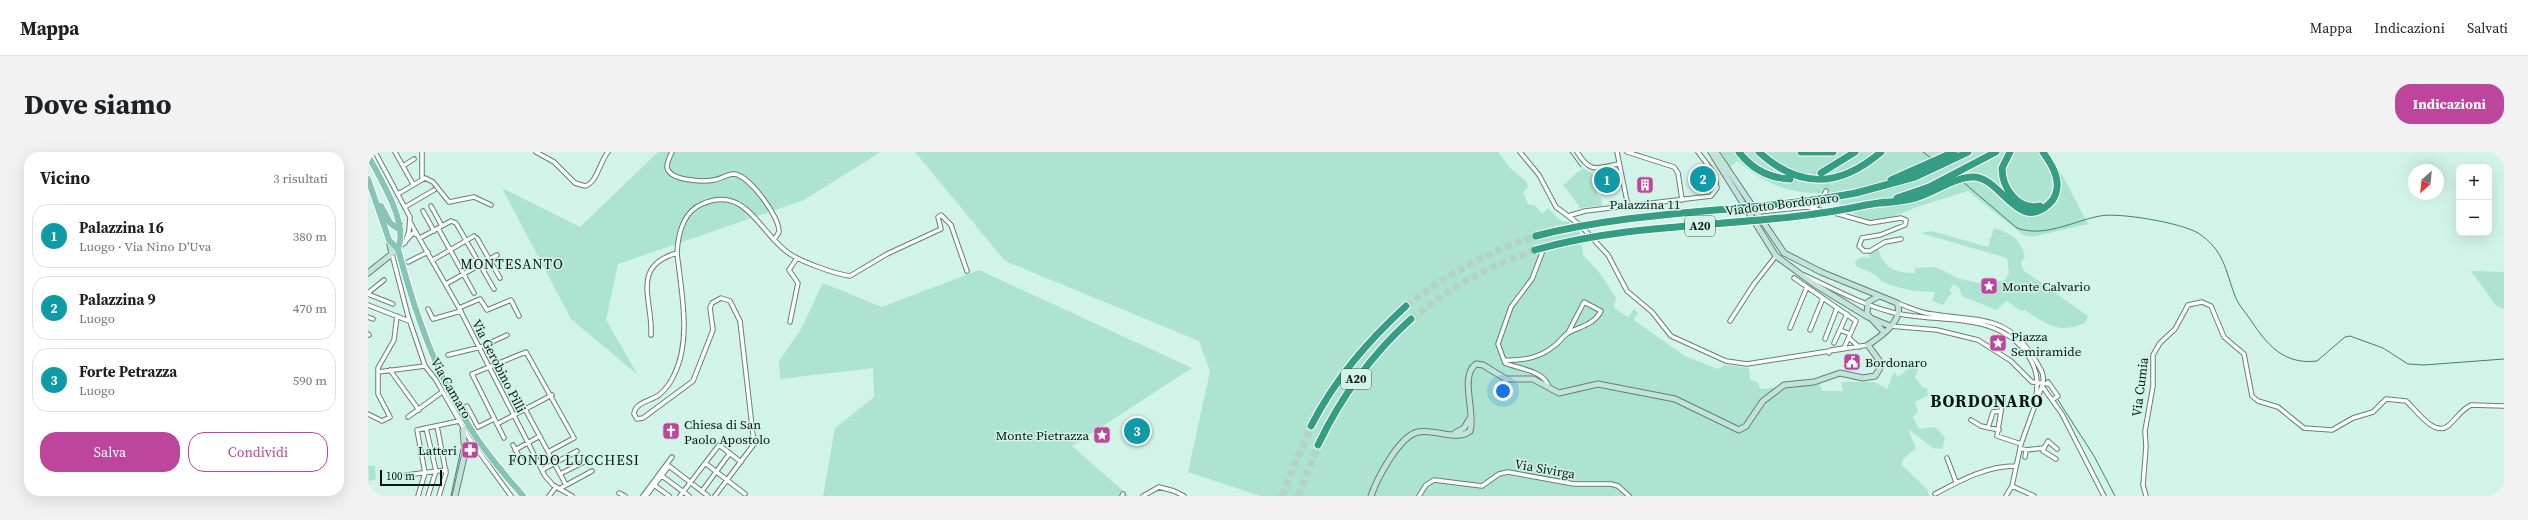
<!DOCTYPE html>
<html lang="it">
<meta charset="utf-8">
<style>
:root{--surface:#fff;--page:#f2f2f2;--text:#202124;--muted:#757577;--line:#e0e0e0;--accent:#bd469c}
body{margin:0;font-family:"Source Serif 4",serif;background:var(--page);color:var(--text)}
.controls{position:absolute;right:12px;top:12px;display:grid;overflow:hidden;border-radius:8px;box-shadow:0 4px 16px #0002}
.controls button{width:36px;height:36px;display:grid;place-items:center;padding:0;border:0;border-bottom:1px solid var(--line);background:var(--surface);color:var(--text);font:20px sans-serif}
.compass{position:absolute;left:2040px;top:12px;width:36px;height:36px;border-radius:50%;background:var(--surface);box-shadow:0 4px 16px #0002;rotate:207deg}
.scale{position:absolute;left:12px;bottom:10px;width:62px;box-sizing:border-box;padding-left:4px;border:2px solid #091511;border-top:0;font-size:11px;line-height:14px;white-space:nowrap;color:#091511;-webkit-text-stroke:3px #d2f4e8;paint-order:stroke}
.you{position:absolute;left:1135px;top:239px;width:14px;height:14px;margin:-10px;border:3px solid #fff;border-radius:50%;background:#1a73e8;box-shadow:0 0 0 6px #1a73e833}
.badge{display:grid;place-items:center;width:26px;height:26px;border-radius:50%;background:var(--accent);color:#fff;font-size:13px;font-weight:700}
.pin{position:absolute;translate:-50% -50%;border:2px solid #fff;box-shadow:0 1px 4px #0006}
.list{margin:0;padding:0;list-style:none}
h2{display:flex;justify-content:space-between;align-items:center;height:52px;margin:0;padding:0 16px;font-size:17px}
h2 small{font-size:13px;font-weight:400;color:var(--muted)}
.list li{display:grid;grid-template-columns:26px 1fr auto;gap:12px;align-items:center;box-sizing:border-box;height:64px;margin:0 8px 8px;padding:0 8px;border:1px solid var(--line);border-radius:16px}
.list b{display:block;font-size:15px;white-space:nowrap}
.list p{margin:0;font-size:13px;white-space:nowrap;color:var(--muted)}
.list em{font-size:13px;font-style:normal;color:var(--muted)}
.actions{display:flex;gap:8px;padding:12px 16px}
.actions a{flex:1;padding:9px 0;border:1px solid var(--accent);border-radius:16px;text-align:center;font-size:14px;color:var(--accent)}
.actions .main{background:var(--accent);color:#fff}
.map{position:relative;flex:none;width:2136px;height:344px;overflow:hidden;border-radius:16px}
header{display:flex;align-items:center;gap:24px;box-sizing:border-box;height:56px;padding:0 20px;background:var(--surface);border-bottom:1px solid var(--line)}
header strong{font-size:19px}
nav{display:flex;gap:22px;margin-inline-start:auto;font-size:14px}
.intro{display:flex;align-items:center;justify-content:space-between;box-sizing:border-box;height:96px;padding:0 24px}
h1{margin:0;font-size:28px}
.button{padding:10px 18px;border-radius:16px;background:var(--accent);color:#fff;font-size:14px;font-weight:700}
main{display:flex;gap:24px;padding:0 24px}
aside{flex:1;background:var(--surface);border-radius:16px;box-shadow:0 4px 16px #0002}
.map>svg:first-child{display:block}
</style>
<header>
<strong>Mappa</strong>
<nav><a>Mappa</a><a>Indicazioni</a><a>Salvati</a></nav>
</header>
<div class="intro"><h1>Dove siamo</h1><a class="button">Indicazioni</a></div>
<main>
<aside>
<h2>Vicino<small>3 risultati</small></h2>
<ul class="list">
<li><span class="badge" style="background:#0f9aa8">1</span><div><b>Palazzina 16</b><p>Luogo · Via Nino D'Uva</p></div><em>380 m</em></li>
<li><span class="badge" style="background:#0f9aa8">2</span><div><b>Palazzina 9</b><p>Luogo</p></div><em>470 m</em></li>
<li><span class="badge" style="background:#0f9aa8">3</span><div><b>Forte Petrazza</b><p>Luogo</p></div><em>590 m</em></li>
</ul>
<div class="actions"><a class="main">Salva</a><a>Condividi</a></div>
</aside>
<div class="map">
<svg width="2136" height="344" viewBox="0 0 2136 344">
<rect width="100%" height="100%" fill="#d2f4e8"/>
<!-- green -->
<path fill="#ace3d1" d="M290,0H513L436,48L250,112L238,168L270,223L203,167L134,36L212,75Z
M547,0H1130L1141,15L1158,29L1160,35L1155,40L1160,52L1167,53L1174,62L1180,56L1193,69L1201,70L1212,80L1215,103L1232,121L1248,146L1246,156L1260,165L1266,157L1270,161L1266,168L1317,204L1350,217L1357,213L1381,216L1382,228L1390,230L1392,237L1452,232L1454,239H1475L1473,230H1506L1519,237L1526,220L1530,225L1546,212L1550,218L1547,225L1554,235L1559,236L1560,243L1547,250L1550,260L1545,265L1551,277L1567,275L1577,286L1574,297L1565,296L1540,277L1548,296L1535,307L1534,313L1559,337L1561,344H893L820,320L842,219L831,189L637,109Z
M1353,0H1679L1697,28L1720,72L1664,85L1655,83L1600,39L1549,55L1514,69L1501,70L1485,61L1459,41C1420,42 1401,34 1369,9L1362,15Z
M1215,16L1225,22L1229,43L1233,46L1234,54L1210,56L1211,54L1195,33Z
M1626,76C1643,81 1652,87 1657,104L1653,111L1655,118L1720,164L1717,171C1691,182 1679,173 1657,158L1653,159L1639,149L1628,158L1594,144L1591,136L1586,132L1581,138L1584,140L1575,153L1564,149L1567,140L1545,139L1525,134L1513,129L1508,123L1488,114L1487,110L1493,105L1502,106L1501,102L1510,97C1516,117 1528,121 1547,121V116L1567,115L1592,127L1616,132L1637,128L1641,121L1639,106L1552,81L1564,79L1620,95Z
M611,118L824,216L704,294L761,344H455L467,276L506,245L505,216L412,227L411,209L432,179L455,131L514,155Z
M2103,119L2136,120V157L2128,154Z
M0,314H7L8,327L1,329L2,344Z"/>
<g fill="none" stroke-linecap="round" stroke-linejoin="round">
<!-- stream -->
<path stroke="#477c6c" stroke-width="1" d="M1202,0L1213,15
M1555,0L1563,6
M1595,30L1649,76C1677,86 1705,69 1732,64C1750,60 1814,71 1830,81C1856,98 1857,117 1867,144C1870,152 1877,160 1882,167C1899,193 1916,213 1949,209L1977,185L1982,184L2015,196L2040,212L2056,213L2136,207
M1690,248L1726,304L1747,344
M83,344L93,297"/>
<!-- street-tunnel -->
<path stroke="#b4d3c8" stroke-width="3.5" stroke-dasharray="3.5 2" stroke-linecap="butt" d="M1458,39L1465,1"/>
<!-- highway-tunnel -->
<path stroke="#b4d3c8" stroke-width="7" stroke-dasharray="7 3.5" stroke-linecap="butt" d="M1422,27H1434L1453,21
M1038,154C1078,123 1120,100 1168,84
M1043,167C1081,136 1121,114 1167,98
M914,344L943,274
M930,344L950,293"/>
<defs>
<path id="street" d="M7,0L42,65L41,79L37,91
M27,0L45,32
M168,0L186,10L207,31L217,34C229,31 232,9 240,0
M304,0C302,4 299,10 299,15C301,29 335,30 346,28C353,27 359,22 366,22C381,23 412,65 411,80L406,88
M1152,0L1171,23L1188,55L1212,73L1240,103L1259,139L1284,160L1303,184L1358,209L1379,212L1500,193
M1209,0C1223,22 1228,16 1251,12
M1249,0L1260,54
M1259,0L1306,15L1310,21L1314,48
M35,14L46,7
M54,26V0
M30,42L57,26L65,30L81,50L106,45L123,53
M63,54L74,74
M37,55L66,38
M1439,55L1455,59
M55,59L66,79
M1382,61L1448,54L1454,48L1458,39
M1467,61L1502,71L1533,66L1538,68L1537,73L1512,83L1494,86L1491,94L1496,99H1502L1517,90L1533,87
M1200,64L1217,59L1343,44L1349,36L1346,21L1330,0
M42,70L91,156L177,324L185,333L204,344
M70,76L106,141
M52,86L83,69L88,71L126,137
M109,86L132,126
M31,96L45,81L49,83
M1174,101L1164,127L1143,155L1130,192L1137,211C1150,217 1177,218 1181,236
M24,102L40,164L57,214L68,228L101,286L143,344
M65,108L106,84
M40,110L60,100
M1436,123C1464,136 1493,152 1523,160C1568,172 1625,158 1657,199C1668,214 1671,226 1668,244
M1426,126L1488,169L1476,196L1463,198L1461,201
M78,132L129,103
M0,141L16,128
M0,142L25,152
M1529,151C1541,155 1552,161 1564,162C1611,170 1637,161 1666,206C1672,216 1678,223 1674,234L1653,292L1644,334L1638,344
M0,153L41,169
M91,156L112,147L119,158L143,148L151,164
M60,157L65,167L93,159
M0,165L5,167
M1362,169L1386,132L1408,104
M422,170L430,131L421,118L429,106
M1522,174L1569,178L1610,188L1643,209L1664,230L1681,232
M1422,176L1439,135
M1442,178L1455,146
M1472,178L1482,182
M0,182L1,183
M283,183C285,148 262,114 309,101
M1481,186L1491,195
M1457,187L1469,156
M1466,191L1479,162
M80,203L113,195L139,183
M1136,208C1154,209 1172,206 1186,194C1191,191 1195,184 1200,181C1211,175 1227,172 1233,159L1216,150L1200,181
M22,218L51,258
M10,220L57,214
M1680,230L1690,244L1684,248
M1674,234L1694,262L1736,344
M1635,247L1629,284L1653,292
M99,254L110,275L126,267
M157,257L198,333
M0,262L14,269L22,265L10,242V216L26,188L29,164
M40,265L74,240
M1603,268L1613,274L1631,278
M129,272L184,243
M69,274L78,321L71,344
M58,276L68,319L60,344
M1620,276L1625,260L1633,259
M136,286L104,222L158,200L206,286L180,300
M145,293L154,310
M1652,296L1658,298L1676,296L1675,299L1688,307
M1676,296L1680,289L1689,297
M147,298L172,284
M1657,305L1658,298
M1579,306L1588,330
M337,311L377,342
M174,318L209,299
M192,322L218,309
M38,323L78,318
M294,324L321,344
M286,333L301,344
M1644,334L1666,344
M191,337L224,319
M334,339L362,301
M251,341L257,344
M1567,342C1593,328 1618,314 1648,314
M50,344L57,321L49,278L91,269
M181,344L188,335
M275,344L304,305
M278,344L301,314L340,344
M312,344L351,293L373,310
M347,344L386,292L372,169L362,149L353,146L344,151L342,156L345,178L325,229L275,266L269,267L266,262C267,250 283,249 291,243C297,238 303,230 306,223C324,188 313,138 309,101C310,82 315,60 334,52C379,32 392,83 422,102C434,110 467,122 482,124L519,102L573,77L570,65L573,63L583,73L599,119
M754,344L755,342
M775,344L791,335L806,339L816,344
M1051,344L1058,333L1066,328L1114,334L1131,322L1140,320L1206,332H1243L1250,334L1261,344
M1778,344L1775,333L1778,295L1777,279L1785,234V203L1792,191L1807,177L1820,153L1834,150L1843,154L1856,185L1876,202L1884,244L1890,249L1910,255L1936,276L1964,278L1985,266L2005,260L2018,247L2038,249C2047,256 2065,285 2080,274C2088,267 2093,258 2103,253L2136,254"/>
<path id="secondary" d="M1343,0L1408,104L1446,132L1500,165L1522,174
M21,88L24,102
M0,121L30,97
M1511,144L1500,150L1499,162L1516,180
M1087,281L1096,276L1102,266
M87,344L97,301L95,278L101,274
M1003,344C1009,327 1031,284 1050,280C1065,276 1089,290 1102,279C1108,262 1091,224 1108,212L1115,213L1138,227H1165L1191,241L1230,232L1307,247L1371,278L1378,274L1395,249L1416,233L1446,230L1472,221L1495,226L1507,224L1511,218L1513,211L1500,193C1512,185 1537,168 1529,151L1453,120L1416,101L1348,0"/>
<path id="primary" d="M0,3C12,27 41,71 30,97
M0,27L21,88L30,97
M13,54L22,71L29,76L32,72
M30,97C47,161 69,226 106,282C120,304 138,324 155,344"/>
<path id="highway" d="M1371,0C1384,17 1400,26 1422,27
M1391,0C1432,38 1472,35 1513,0
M1433,0H1465
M1642,0L1634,16C1634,36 1650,59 1672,54
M1453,21L1487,0
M1523,28L1586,0
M1488,41L1547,25L1600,0
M1529,46L1561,35L1628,0
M1514,51C1525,50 1536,49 1547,46C1566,41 1584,26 1604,25C1632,23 1650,82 1681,52C1687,47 1690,38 1689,30C1688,19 1681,9 1675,0
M1498,53L1517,50
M943,274C967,227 999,190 1038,154
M950,293C973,245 1003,203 1043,167"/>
</defs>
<!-- street casing -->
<use href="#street" stroke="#628176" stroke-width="5.5"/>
<!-- secondary casing -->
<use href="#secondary" stroke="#628176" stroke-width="7"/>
<!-- primary casing -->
<use href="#primary" stroke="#fff" stroke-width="8"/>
<!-- highway casing -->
<use href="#highway" stroke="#fff" stroke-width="9"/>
<!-- street -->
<use href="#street" stroke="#fff" stroke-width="3.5"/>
<!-- secondary -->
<use href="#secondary" stroke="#c2e2da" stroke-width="5"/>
<!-- primary -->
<use href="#primary" stroke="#86c4b5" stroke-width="6"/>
<!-- highway -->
<use href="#highway" stroke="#359d83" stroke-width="7"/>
<defs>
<path id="highway-bridge" d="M1168,84C1272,57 1382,61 1488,41
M1167,98C1274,67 1389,77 1498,53"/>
</defs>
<!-- highway-bridge casing -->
<use href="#highway-bridge" stroke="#fff" stroke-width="9" stroke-linecap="butt"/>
<!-- highway-bridge -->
<use href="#highway-bridge" stroke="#359d83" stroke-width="7"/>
</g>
<!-- icons -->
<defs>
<symbol id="building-square" viewBox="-11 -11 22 22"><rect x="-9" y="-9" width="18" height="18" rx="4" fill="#bd469c" stroke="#d2f4e8"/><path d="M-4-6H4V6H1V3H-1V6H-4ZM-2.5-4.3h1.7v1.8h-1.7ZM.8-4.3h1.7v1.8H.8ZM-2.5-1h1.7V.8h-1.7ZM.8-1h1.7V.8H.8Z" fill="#fff"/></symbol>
<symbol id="sight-square" viewBox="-11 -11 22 22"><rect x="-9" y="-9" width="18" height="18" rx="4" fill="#bd469c" stroke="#d2f4e8"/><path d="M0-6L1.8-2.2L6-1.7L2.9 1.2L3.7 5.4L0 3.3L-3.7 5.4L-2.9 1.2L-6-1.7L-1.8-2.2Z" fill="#fff"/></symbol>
<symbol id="civic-square" viewBox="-11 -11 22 22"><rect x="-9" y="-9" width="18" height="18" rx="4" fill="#bd469c" stroke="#d2f4e8"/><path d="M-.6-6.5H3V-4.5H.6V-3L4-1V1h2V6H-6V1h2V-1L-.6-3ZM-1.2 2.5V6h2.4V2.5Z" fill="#fff"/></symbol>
<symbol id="church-square" viewBox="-11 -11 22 22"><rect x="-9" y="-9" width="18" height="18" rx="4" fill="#bd469c" stroke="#d2f4e8"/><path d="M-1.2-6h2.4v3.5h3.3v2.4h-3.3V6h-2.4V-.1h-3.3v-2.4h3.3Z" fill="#fff"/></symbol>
<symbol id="pharmacy-square" viewBox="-11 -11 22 22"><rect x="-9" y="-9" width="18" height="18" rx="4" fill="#bd469c" stroke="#d2f4e8"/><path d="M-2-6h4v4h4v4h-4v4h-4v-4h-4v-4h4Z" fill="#fff"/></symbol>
</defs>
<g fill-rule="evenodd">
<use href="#building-square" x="1267" y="23" width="20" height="20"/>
<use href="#sight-square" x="1611" y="124" width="20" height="20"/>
<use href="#sight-square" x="1620" y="181" width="20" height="20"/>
<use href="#civic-square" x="1474" y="200" width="20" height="20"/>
<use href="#church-square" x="293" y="269" width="20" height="20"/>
<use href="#sight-square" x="724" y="273" width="20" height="20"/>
<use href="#pharmacy-square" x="92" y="288" width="20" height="20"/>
</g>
<g text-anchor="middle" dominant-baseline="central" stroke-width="3" stroke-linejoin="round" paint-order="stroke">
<!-- shield labels -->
<g fill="#d2f4e8" stroke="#455852" stroke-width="1">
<rect x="1317" y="64" width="30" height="20" rx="3"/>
<rect x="973" y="217" width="30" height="20" rx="3"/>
</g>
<g font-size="12" font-weight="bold" fill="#091511">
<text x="1332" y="74">A20</text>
<text x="988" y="227">A20</text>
</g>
<!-- poi labels -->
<g font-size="13" fill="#091511" stroke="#d2f4e8" text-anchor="start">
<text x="1277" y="52" text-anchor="middle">Palazzina 11</text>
<text x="1634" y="134">Monte Calvario</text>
<text x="1643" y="184">Piazza<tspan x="1643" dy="15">Semiramide</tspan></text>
<text x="1497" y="210">Bordonaro</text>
<text x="316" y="272">Chiesa di San<tspan x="316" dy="15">Paolo Apostolo</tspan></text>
<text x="721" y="283" text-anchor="end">Monte Pietrazza</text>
<text x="89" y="298" text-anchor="end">Latteri</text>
</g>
<!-- street labels -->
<g font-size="13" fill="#091511" stroke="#d2f4e8">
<text transform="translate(1414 52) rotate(-7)">Viadotto Bordonaro</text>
<text transform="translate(131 214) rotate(63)">Via Gerobino Pilli</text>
<text transform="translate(1772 235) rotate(-83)">Via Cumia</text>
<text transform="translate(83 236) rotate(60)">Via Camaro</text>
<text transform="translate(1177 317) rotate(10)">Via Sivirga</text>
</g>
<!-- neighbourhood labels -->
<g font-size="14" letter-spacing="1" fill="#091511" stroke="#d2f4e8">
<text x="144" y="112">MONTESANTO</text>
<text x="206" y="308">FONDO LUCCHESI</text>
</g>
<!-- district labels -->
<g font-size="17" font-weight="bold" letter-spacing="1" fill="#091511" stroke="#d2f4e8">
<text x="1619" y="249">BORDONARO</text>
</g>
</g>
</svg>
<div class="controls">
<button>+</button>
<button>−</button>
</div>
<svg class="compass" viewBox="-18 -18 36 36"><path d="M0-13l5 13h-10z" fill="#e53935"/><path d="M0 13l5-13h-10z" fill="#757577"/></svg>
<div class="scale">100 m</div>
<div class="you"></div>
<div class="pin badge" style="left:1239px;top:28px;background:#0f9aa8">1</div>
<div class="pin badge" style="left:1335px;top:27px;background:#0f9aa8">2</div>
<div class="pin badge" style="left:769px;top:279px;background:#0f9aa8">3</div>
</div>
</main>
